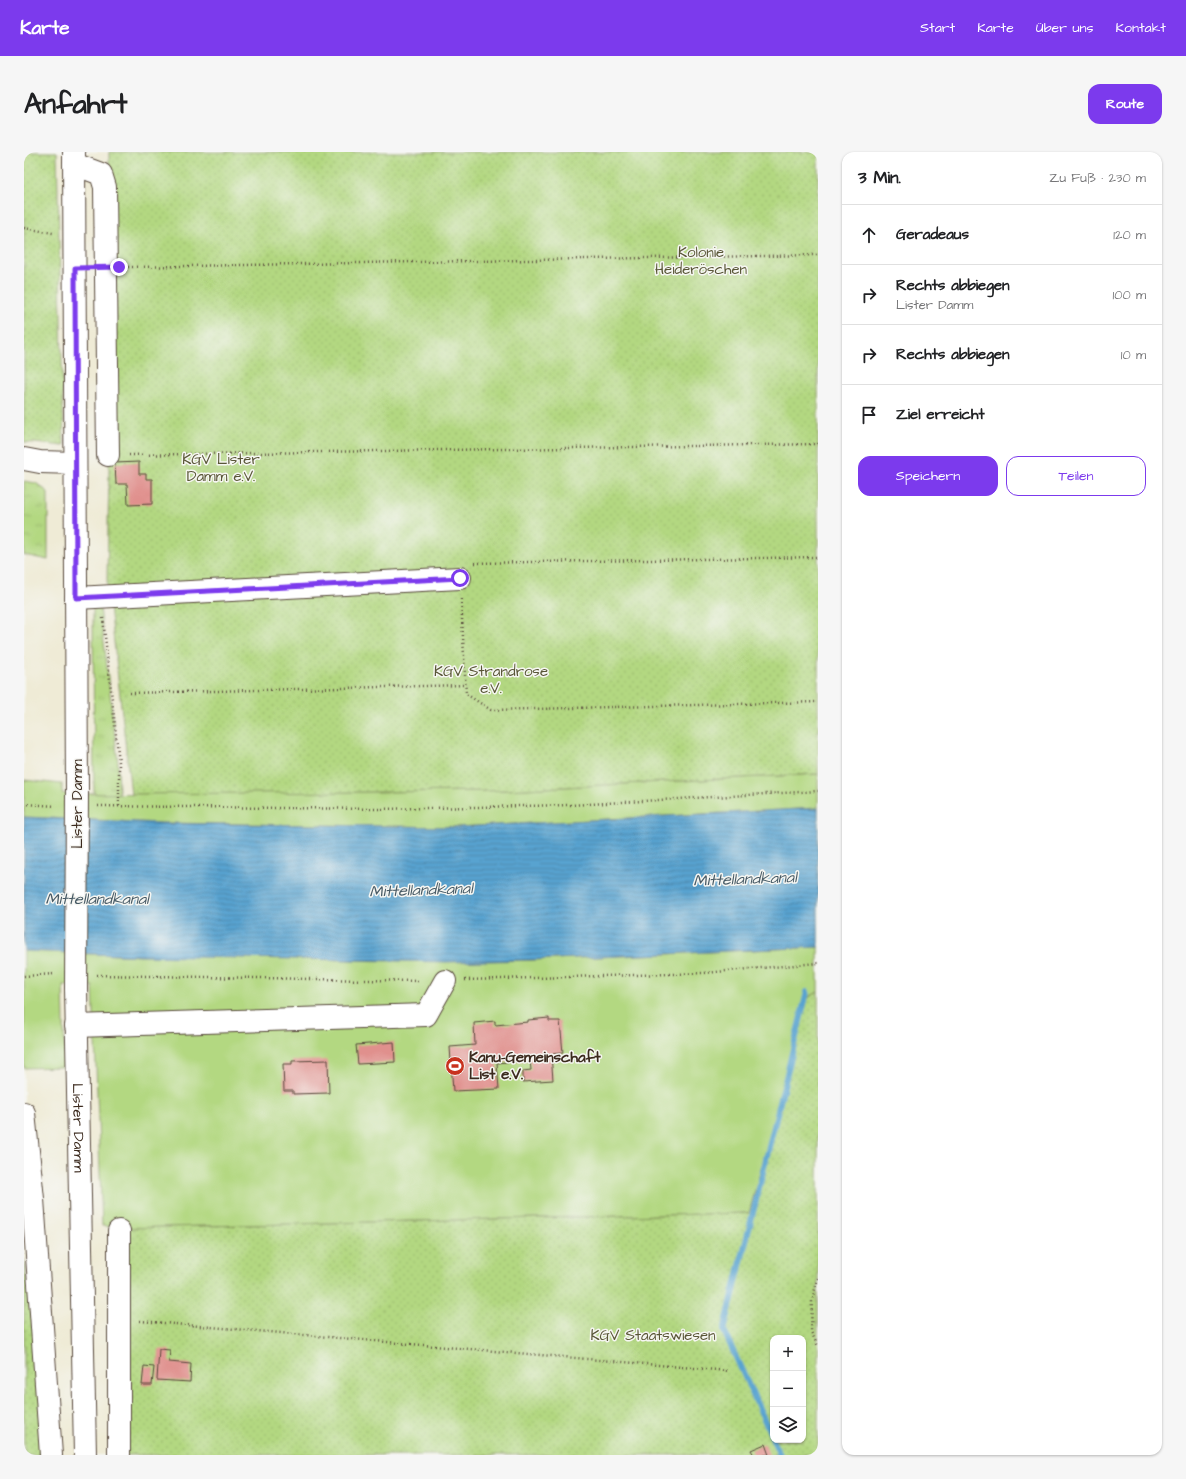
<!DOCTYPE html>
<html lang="de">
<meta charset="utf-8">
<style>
:root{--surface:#fff;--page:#f6f6f6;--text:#202124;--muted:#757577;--line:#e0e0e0;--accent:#7c3aed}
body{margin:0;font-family:"Architects Daughter",sans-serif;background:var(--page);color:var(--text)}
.controls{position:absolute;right:12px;bottom:12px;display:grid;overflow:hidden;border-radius:8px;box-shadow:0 1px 3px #0004}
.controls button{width:36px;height:36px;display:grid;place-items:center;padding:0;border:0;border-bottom:1px solid var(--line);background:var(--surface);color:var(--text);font:20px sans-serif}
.stop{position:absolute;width:12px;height:12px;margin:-9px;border:3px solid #7c3aed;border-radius:50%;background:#fff}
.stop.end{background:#7c3aed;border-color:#fff;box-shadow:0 1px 4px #0008}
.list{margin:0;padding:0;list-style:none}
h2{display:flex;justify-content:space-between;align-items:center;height:52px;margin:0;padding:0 16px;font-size:17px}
h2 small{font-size:13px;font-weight:400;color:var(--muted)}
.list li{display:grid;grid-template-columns:26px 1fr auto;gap:12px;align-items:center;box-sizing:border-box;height:60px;padding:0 16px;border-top:1px solid var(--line)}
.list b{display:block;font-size:15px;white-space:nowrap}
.list p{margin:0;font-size:13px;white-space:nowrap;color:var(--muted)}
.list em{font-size:13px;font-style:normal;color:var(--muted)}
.actions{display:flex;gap:8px;padding:12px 16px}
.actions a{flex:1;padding:9px 0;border:1px solid var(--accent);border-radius:12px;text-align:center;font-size:14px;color:var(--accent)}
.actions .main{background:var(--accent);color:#fff}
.icon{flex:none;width:22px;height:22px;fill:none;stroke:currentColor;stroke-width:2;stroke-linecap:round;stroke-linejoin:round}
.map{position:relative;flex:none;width:794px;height:1303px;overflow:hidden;border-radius:12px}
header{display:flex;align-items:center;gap:24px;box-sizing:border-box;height:56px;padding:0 20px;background:var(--accent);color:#fff}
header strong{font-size:19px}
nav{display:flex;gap:22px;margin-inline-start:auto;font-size:14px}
.intro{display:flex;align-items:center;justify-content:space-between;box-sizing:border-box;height:96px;padding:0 24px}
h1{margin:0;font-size:28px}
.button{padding:10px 18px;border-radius:12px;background:var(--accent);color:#fff;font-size:14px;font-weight:700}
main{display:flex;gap:24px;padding:0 24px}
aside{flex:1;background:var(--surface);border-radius:12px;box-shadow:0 1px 3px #0004}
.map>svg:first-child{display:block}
</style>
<header>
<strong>Karte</strong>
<nav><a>Start</a><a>Karte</a><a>Über uns</a><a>Kontakt</a></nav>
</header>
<div class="intro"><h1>Anfahrt</h1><a class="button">Route</a></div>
<main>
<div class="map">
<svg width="794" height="1303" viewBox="0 0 794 1303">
<defs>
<pattern id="grass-tufts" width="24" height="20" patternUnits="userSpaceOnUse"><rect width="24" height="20" fill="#b3d881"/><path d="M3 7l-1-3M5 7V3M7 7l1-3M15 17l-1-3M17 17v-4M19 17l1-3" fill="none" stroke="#9bba6f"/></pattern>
<pattern id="garden-dots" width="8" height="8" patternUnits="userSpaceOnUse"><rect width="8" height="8" fill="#b3d881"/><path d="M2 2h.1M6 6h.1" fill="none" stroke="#9bba6f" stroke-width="1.8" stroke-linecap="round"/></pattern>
<pattern id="water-rules" width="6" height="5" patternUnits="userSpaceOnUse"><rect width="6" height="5" fill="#59a3d0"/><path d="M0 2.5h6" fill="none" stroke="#4b85a8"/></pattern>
</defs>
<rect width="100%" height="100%" fill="#f6f6f2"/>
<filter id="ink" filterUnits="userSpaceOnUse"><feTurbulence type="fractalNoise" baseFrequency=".025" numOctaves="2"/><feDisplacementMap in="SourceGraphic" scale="8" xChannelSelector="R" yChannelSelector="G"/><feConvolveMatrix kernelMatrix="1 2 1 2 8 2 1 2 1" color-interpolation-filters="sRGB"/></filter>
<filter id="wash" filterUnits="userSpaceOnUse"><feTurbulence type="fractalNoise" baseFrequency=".012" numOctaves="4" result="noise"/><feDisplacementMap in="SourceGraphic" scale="16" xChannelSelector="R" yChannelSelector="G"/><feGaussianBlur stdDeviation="0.9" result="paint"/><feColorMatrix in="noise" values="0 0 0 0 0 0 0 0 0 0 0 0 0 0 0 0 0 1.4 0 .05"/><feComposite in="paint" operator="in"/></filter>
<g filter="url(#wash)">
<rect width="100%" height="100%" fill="#efebd6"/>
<!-- grass -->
<path fill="url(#grass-tufts)" stroke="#778150" d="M0,329L12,331L24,340V408L0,403Z
M69,455H76L94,611L95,642H70Z"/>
<!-- park -->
<path fill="#b3d881" stroke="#778150" d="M794,622V656L434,675L136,671L0,665V628L38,632V642L461,639Z
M794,795V840L784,846L725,1061L101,1076L78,1074L69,834L39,833L41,915L0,916V799L119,804L507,808Z"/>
<!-- garden -->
<path fill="url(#garden-dots)" stroke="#778150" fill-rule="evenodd" d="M0,0H33L40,294L0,290Z
M85,0H794V622L461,639L107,642L83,428L87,209Z
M794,840V1303H101V1076L725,1061L784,846ZM749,1186H779V1288H749Z
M0,1107L19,1248L22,1303H0Z"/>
<!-- water -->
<path fill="url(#water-rules)" stroke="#4a6677" d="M794,656V795L507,808L422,810L119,804L0,799V665L136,671L434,675Z"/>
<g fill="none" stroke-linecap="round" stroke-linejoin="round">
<!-- stream -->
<path stroke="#59a3d0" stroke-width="6" d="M749,1287L700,1179L783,840
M749,1288L756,1303"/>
</g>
<g id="blocks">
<!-- building -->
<path fill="#e0908d" d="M115,310V322H122V327H128V352L104,353L103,332H92L91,311Z
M525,866V869H536L539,901L527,902L529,928L499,930V919L507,918L506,908L473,911L475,937L429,939L426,895L451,893L450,871L471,869V873L504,870V868Z
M370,890L371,910L334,912L332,893Z
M304,908L305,941L269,942V939H260L259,912H268V909Z
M135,1197L146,1198L145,1210L167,1212L166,1230L133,1228Z
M120,1214L130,1215L128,1233H118Z
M741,1292L745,1303H730L727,1298Z"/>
</g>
</g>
<g filter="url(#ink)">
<use href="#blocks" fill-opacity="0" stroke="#56473a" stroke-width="1"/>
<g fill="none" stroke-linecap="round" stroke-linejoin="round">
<defs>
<g id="minor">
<path d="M50,0L53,642"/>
<path d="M50,12L77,22L81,35L84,303"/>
<path d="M0,307L16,310L51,311"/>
<path d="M52,446L436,426"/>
<path id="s1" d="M52,836L61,1303"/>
<path d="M52,874L402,863L421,829"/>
<path d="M0,961L9,1047L27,1303"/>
<path d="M95,1079V1303"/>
</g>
</defs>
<!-- minor casing -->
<use href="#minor" stroke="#56473a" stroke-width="24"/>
<!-- path -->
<path stroke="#56473a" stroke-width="2.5" stroke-dasharray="1 3" stroke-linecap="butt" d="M0,76L29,81
M104,115L794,103
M105,303L794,292
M451,411L794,405
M437,447L442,542L467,558L794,550
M79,466L95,610V654
M106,541L442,533
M0,652L31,654
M74,654L353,657L547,653L794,639
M73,823L396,829
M0,824L30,822
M441,828L680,821L794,811
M794,1126L788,1148L787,1180L794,1194
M116,1169L705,1219"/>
<!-- minor -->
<use href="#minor" stroke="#fff" stroke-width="22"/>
<defs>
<path id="minor-bridge" d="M52,836L53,642"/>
</defs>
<!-- minor-bridge casing -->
<use href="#minor-bridge" stroke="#56473a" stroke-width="24" stroke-linecap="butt"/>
<!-- minor-bridge -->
<use href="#minor-bridge" stroke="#fff" stroke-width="22"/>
</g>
</g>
<g fill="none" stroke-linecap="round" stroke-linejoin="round" filter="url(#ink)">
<!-- route -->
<path stroke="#7c3aed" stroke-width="5" d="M95,115L51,116L52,446L436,426"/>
</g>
<!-- icons -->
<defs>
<symbol id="stadium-disc" viewBox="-11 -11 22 22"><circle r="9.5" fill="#c8321e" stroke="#f6f6f2"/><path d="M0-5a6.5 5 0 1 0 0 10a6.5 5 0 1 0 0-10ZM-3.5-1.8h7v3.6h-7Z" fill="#fff"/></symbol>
</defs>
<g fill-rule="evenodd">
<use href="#stadium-disc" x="420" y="903" width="22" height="22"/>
</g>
<g text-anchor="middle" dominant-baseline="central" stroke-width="3" stroke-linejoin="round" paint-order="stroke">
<!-- park labels -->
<g font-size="15" fill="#595637" stroke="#f6f6f2">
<text x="677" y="100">Kolonie<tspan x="677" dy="17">Heideröschen</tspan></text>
<text x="197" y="307">KGV Lister<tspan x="197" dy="17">Damm e.V.</tspan></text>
<text x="467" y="519">KGV Strandrose<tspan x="467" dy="17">e.V.</tspan></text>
<text x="629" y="1183">KGV Staatswiesen</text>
</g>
<!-- street labels -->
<g font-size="15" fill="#3b2a1e" stroke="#f6f6f2">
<text transform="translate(53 652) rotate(-90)">Lister Damm</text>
<text stroke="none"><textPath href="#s1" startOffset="140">Lister Damm</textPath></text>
</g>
<!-- poi labels -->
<g font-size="15" font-weight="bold" fill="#3b2a1e" stroke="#f6f6f2" text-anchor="start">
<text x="445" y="905">Kanu-Gemeinschaft<tspan x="445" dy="17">List e.V.</tspan></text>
</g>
<!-- water labels -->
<g font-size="16" font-style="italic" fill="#475a65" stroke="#f6f6f2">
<text transform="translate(721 727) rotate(-2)">Mittellandkanal</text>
<text transform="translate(397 738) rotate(-2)">Mittellandkanal</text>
<text x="73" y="747">Mittellandkanal</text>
</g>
</g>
</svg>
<div class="controls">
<button>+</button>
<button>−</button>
<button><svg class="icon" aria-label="layers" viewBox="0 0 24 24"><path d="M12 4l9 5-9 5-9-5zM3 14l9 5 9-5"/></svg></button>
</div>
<div class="stop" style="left:436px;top:426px"></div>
<div class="stop end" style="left:95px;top:115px"></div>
</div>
<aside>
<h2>3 Min.<small>Zu Fuß · 230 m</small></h2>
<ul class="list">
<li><svg class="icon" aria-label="ahead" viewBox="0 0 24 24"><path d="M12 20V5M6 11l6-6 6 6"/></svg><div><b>Geradeaus</b></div><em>120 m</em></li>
<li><svg class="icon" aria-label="right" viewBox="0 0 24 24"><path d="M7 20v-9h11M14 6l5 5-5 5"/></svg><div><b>Rechts abbiegen</b><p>Lister Damm</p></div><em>100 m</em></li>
<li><svg class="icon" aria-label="right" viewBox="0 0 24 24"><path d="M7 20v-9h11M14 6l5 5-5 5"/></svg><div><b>Rechts abbiegen</b></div><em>10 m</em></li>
<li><svg class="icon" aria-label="arrive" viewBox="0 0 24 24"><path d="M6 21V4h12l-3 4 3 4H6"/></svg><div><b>Ziel erreicht</b></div></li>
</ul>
<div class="actions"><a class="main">Speichern</a><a>Teilen</a></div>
</aside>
</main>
